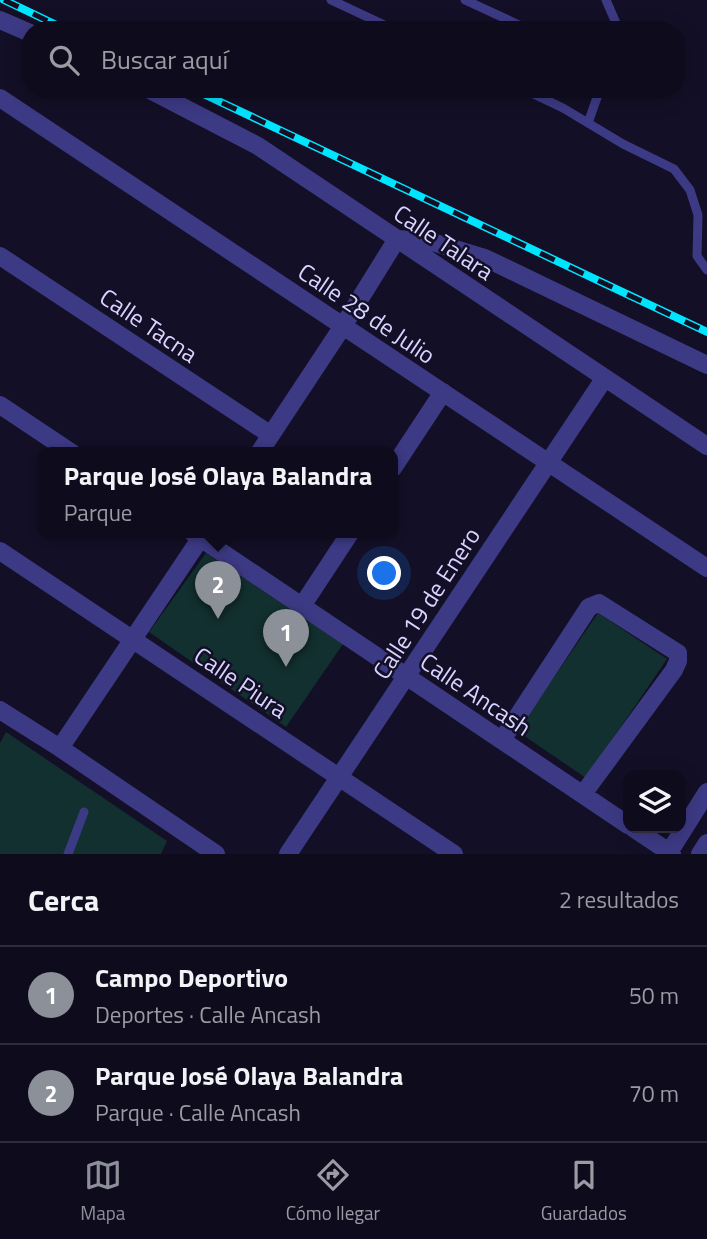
<!DOCTYPE html>
<html lang="es">
<meta charset="utf-8">
<style>
:root{--surface:#0e0b1c;--page:#1c1929;--text:#f1f3f6;--muted:#9b9ba3;--line:#2e2b3b;--accent:#8c9099}
body{margin:0;font-family:"Titillium Web",sans-serif;background:var(--page);color:var(--text)}
.controls{position:absolute;right:21px;bottom:21px;display:grid;overflow:hidden;border-radius:14px;box-shadow:0 4px 18px #0003}
.controls button{width:63px;height:63px;display:grid;place-items:center;padding:0;border:0;border-bottom:2px solid var(--line);background:var(--surface);color:var(--text);font:35px sans-serif}
.you{position:absolute;left:385px;top:574px;width:24px;height:24px;margin:-18px;border:5px solid #fff;border-radius:50%;background:#1a73e8;box-shadow:0 0 0 10px #1a73e833}
.badge{display:grid;place-items:center;width:46px;height:46px;border-radius:50%;background:var(--accent);color:#fff;font-size:23px;font-weight:700}
.pin{position:absolute;translate:-50% -58px;filter:drop-shadow(0 2px 4px #0008)}
.pin::after{content:'';position:absolute;top:37px;width:24px;height:21px;background:inherit;clip-path:polygon(0 0,100% 0,50% 100%)}
.popup{position:absolute;left:38px;top:447px;width:360px;height:91px;box-sizing:border-box;display:grid;place-content:center;border-radius:14px;background:var(--surface);filter:drop-shadow(0 2px 5px #0005);font-size:23px;white-space:nowrap;color:var(--muted)}
.popup b{font-size:26px;color:var(--text)}
.popup::after{content:'';position:absolute;left:50%;top:100%;margin-left:-14px;border:14px solid transparent;border-top-color:var(--surface)}
.list{margin:0;padding:0;list-style:none}
h2{display:flex;justify-content:space-between;align-items:center;height:91px;margin:0;padding:0 28px;font-size:30px}
h2 small{font-size:23px;font-weight:400;color:var(--muted)}
.list li{display:grid;grid-template-columns:46px 1fr auto;gap:21px;align-items:center;box-sizing:border-box;height:98px;padding:0 28px;border-top:2px solid var(--line)}
.list b{display:block;font-size:26px;white-space:nowrap}
.list p{margin:0;font-size:23px;white-space:nowrap;color:var(--muted)}
.list em{font-size:23px;font-style:normal;color:var(--muted)}
.icon{flex:none;width:38px;height:38px;fill:none;stroke:currentColor;stroke-width:2;stroke-linecap:round;stroke-linejoin:round}
.map{position:relative;flex:none;width:707px;height:854px;overflow:hidden}
.search{position:absolute;background:var(--surface);box-shadow:0 4px 18px #0003;left:21px;right:21px;top:21px;height:77px;display:flex;align-items:center;gap:18px;box-sizing:border-box;padding:0 24px;border-radius:28px;color:var(--muted);font-size:26px}
.sheet{height:287px;background:var(--surface)}
nav{display:flex;justify-content:space-around;align-items:center;box-sizing:border-box;height:98px;border-top:2px solid var(--line);background:var(--surface);font-size:19px;color:var(--muted)}
nav a{display:grid;justify-items:center;gap:4px}
nav .on{color:var(--accent)}
.map>svg:first-child{display:block}
</style>
<div class="map">
<svg width="707" height="854" viewBox="0 0 707 854">
<rect width="100%" height="100%" fill="#130f26"/>
<!-- green -->
<path fill="#12302f" d="M206,553L343,644L286,727L149,632Z
M598,613L667,659L586,778L517,731Z
M6,732L167,841L161,854H0V743Z"/>
<g fill="none" stroke-linecap="round" stroke-linejoin="round">
<!-- lane -->
<path stroke="#3d3a85" stroke-width="9" d="M331,0L395,30
M465,0L530,30
M606,0L616,23L615,30
M523,89L563,108L623,144L674,169L690,190L698,215L697,256L707,270
M588,123L600,89
M68,854L84,812"/>
<!-- street -->
<path stroke="#3d3a85" stroke-width="18" d="M0,20L30,33
M148,89L258,146L707,446
M0,98L707,568
M397,239L429,241L485,258L707,365
M0,256L271,435
M0,405L72,453
M259,453L343,326L397,239
M393,468L443,392
M193,533L628,825
M0,551L454,854
M302,606L350,533
M0,710L60,748L216,854
M502,740L589,607L599,603L678,653V661L674,670L583,794
M60,748L204,533
M633,828L672,854
M288,854L604,379
M668,854L707,792
M700,854L707,843"/>
<defs>
<path id="rail" d="M4,0L67,30
M193,89L707,332"/>
</defs>
<!-- rail casing -->
<use href="#rail" stroke="#00e5ff" stroke-width="8"/>
<!-- rail -->
<use href="#rail" stroke="#130f26" stroke-width="5" stroke-dasharray="16" stroke-linecap="butt"/>
</g>
<g text-anchor="middle" dominant-baseline="central" stroke-width="5" stroke-linejoin="round" paint-order="stroke">
<!-- street labels -->
<g font-size="24" fill="#d9d4ff" stroke="#130f26">
<text transform="translate(444 242) rotate(34)">Calle Talara</text>
<text transform="translate(367 313) rotate(34)">Calle 28 de Julio</text>
<text transform="translate(149 325) rotate(34)">Calle Tacna</text>
<text transform="translate(426 603) rotate(-57)">Calle 19 de Enero</text>
<text transform="translate(241 682) rotate(34)">Calle Piura</text>
<text transform="translate(476 694) rotate(34)">Calle Ancash</text>
</g>
</g>
</svg>
<div class="controls">
<button><svg class="icon" aria-label="layers" viewBox="0 0 24 24"><path d="M12 4l9 5-9 5-9-5zM3 14l9 5 9-5"/></svg></button>
</div>
<div class="you"></div>
<div class="pin badge" style="left:286px;top:667px">1</div>
<div class="pin badge" style="left:218px;top:619px">2</div>
<div class="popup"><b>Parque José Olaya Balandra</b>Parque</div>
<div class="search"><svg class="icon" aria-label="search" viewBox="0 0 24 24"><circle cx="10" cy="10" r="6"/><path d="M15 15l6 6"/></svg>Buscar aquí</div>
</div>
<section class="sheet">
<h2>Cerca<small>2 resultados</small></h2>
<ul class="list">
<li><span class="badge">1</span><div><b>Campo Deportivo</b><p>Deportes · Calle Ancash</p></div><em>50 m</em></li>
<li><span class="badge">2</span><div><b>Parque José Olaya Balandra</b><p>Parque · Calle Ancash</p></div><em>70 m</em></li>
</ul>
</section>
<nav>
<a class="on"><svg class="icon" aria-label="map" viewBox="0 0 24 24"><path d="M3 6l6-2 6 2 6-2v14l-6 2-6-2-6 2zM9 4v14M15 6v14"/></svg>Mapa</a>
<a><svg class="icon" aria-label="directions" viewBox="0 0 24 24"><path d="M12 3l9 9-9 9-9-9zM9 14v-3h6M13 9l2 2-2 2"/></svg>Cómo llegar</a>
<a><svg class="icon" aria-label="saved" viewBox="0 0 24 24"><path d="M7 4h10v16l-5-4-5 4z"/></svg>Guardados</a>
</nav>
